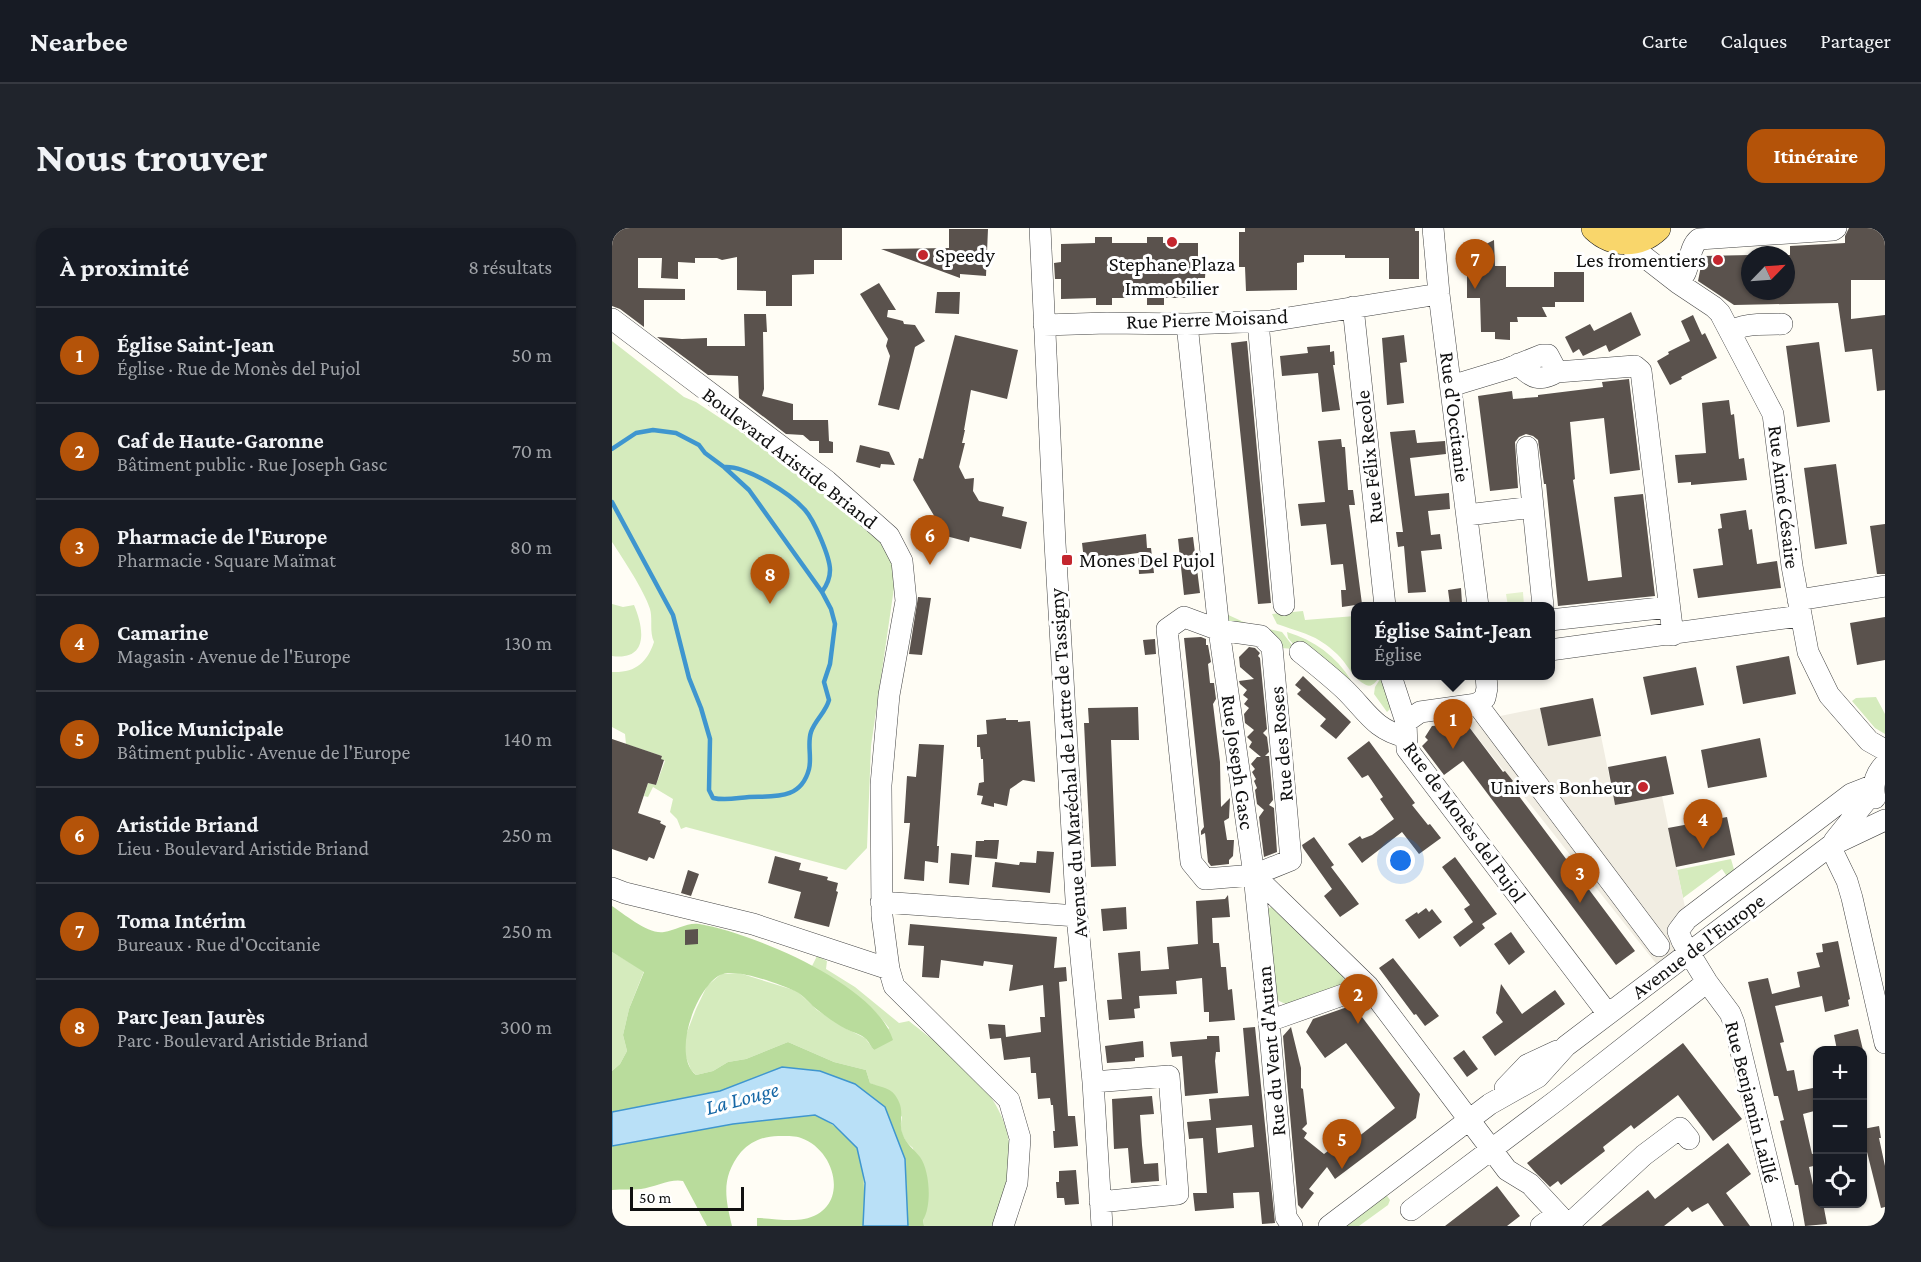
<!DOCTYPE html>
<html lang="fr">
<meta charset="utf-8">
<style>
:root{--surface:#171b24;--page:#20242c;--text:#f1f3f6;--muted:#9ea1a6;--line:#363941;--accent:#b45309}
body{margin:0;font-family:"Crimson Pro",serif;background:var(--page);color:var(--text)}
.controls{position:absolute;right:18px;bottom:18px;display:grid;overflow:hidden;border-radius:12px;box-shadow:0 2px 4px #0004}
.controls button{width:54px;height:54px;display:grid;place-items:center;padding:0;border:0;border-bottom:2px solid var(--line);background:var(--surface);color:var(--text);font:30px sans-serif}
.compass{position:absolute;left:1129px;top:18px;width:54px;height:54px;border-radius:50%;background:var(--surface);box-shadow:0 2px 4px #0004;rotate:65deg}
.scale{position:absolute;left:18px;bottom:15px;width:114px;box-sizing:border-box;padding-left:6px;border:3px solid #111;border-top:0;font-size:16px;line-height:21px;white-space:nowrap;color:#111;-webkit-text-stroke:4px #fff;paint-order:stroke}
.you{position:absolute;left:789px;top:633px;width:21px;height:21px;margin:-15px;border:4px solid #fff;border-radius:50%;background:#1a73e8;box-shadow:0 0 0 9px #1a73e833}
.badge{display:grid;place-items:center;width:39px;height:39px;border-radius:50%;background:var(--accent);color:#fff;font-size:20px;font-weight:700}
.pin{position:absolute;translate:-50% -50px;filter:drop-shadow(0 2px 3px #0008)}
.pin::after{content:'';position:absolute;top:32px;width:21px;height:18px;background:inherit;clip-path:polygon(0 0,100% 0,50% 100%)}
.popup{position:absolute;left:739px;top:374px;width:204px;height:78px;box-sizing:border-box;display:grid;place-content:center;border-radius:12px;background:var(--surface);filter:drop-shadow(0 2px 4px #0005);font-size:20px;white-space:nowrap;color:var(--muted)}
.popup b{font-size:22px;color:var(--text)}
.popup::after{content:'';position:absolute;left:50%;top:100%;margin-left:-12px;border:12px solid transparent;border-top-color:var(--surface)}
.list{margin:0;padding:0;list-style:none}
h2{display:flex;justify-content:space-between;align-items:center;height:78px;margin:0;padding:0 24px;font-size:26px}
h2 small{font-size:20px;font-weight:400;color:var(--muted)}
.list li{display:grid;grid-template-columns:39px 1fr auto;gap:18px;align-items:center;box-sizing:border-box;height:96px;padding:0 24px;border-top:2px solid var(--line)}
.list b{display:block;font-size:22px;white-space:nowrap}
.list p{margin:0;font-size:20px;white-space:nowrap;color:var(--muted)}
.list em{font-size:20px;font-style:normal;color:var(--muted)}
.icon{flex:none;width:33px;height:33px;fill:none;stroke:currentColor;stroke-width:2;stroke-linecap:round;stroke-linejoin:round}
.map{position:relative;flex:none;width:1273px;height:998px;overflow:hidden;border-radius:18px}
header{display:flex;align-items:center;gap:36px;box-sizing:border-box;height:84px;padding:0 30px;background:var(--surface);border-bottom:2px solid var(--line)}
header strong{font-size:28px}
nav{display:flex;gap:33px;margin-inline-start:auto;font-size:21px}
.intro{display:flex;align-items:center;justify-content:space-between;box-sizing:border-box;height:144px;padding:0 36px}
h1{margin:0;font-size:42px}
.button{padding:15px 27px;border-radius:18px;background:var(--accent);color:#fff;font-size:21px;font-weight:700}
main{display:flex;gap:36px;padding:0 36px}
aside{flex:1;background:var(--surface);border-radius:18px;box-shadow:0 2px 4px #0004}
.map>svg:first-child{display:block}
</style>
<header>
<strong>Nearbee</strong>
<nav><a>Carte</a><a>Calques</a><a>Partager</a></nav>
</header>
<div class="intro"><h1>Nous trouver</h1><a class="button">Itinéraire</a></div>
<main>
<aside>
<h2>À proximité<small>8 résultats</small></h2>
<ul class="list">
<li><span class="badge">1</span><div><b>Église Saint-Jean</b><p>Église · Rue de Monès del Pujol</p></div><em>50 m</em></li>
<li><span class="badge">2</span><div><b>Caf de Haute-Garonne</b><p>Bâtiment public · Rue Joseph Gasc</p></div><em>70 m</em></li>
<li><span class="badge">3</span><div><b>Pharmacie de l'Europe</b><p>Pharmacie · Square Maïmat</p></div><em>80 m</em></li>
<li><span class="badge">4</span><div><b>Camarine</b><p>Magasin · Avenue de l'Europe</p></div><em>130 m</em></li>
<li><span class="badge">5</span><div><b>Police Municipale</b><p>Bâtiment public · Avenue de l'Europe</p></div><em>140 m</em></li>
<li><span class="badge">6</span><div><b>Aristide Briand</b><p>Lieu · Boulevard Aristide Briand</p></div><em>250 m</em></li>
<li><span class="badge">7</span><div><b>Toma Intérim</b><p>Bureaux · Rue d'Occitanie</p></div><em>250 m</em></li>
<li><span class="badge">8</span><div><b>Parc Jean Jaurès</b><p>Parc · Boulevard Aristide Briand</p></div><em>300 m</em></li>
</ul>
</aside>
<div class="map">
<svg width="1273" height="998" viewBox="0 0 1273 998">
<rect width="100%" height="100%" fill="#fffdf5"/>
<!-- green -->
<path fill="#d5ebbd" d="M0,113L72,169L84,174L207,256L278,321L283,353L259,518L255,620L234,642L74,599L69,601L65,591L58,584L61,571L41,559L36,569L32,568L36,555L44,557L53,533L49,531L50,528L14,516L13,506L0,499V444C23,445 35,435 42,414C37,403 41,392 38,381C32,362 11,331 0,314Z
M0,376L11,379L22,377C32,400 37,433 0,428Z
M691,383L693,392L743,388L744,448H768C765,452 761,460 754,457C741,451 735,435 725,426C704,406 690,405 665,396L660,386Z
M612,385L636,396L670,404L683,421L669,420L617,396Z
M675,404C702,412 724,428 739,452L733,458L682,417L676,410Z
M770,448L779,480L775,484L762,466L763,459Z
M1264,469L1273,486V506L1263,500L1240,473L1244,470Z
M1119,631L1123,645L1116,650L1110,641L1071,670L1065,642Z
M659,679H664L730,743L732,752L730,758L678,778L665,772L654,682Z
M0,724L32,743L17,781L11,807L15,823L8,836L0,843Z
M205,728L215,733L214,741L243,759L287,795L297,793C346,832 407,872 397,944C395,962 387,981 383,998H312L301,920C290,912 287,902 290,889L266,859L258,855L254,842L222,834L176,814L134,831L116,834L101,843L84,847L79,842L72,824V812L84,781L95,758L109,746L127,745L185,763L205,782L233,800L253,810L262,822L277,800C256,772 229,756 200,738Z
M773,965L778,972L776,977L747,998H729Z"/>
<!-- forest -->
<path fill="#b9dc9c" d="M0,678C12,686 37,707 52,704C64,702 76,694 87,696C141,705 264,756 281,812L262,822C259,819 257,814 254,811C249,806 240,804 234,801C224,796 215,789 207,783C198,777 192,767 183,763C167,756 123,739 108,747C84,760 59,827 84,847L101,843L116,834L134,831L176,814L222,834L254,842L258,855C267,859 277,859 283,867C295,884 285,892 291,907C294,916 302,921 308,929C318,943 320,978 311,992L312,998H296L293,931L170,839L108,863L0,884V843L8,836L15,823L11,807L17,781L32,744L0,724Z
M203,887C218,894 233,904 244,918C255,933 252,979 251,998H145V990C159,990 178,994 192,991C238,982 226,923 189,910C184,908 176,908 170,908C155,907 140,912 129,924C109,949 113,969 120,998H95L71,953C60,950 42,959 29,961C19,962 10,961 0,962V918L121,896Z"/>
<!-- pitch -->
<path fill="#e6f2cf" d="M911,364L912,378H896L894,366Z"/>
<!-- plaza -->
<path fill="#f1ede2" d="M928,480L936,518L989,508L1003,577L1050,568L1080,713L1046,738L854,495Z"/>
<!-- water -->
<path fill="#b9e0f7" stroke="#3f96cf" stroke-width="1.5" d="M170,839L208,843L243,856L273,879L293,931L296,998H251L253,955L245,920L221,896L203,887L121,896L0,918V884L108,863Z"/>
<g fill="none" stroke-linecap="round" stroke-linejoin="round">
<!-- stream -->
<path stroke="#3f96cf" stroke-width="4.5" d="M0,221L24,205L41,202L64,205L87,217L93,225L112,239L137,262L210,364L219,381L223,396L218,436L212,454L217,472C214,484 203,492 199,504C195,516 200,529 197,541C189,572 163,568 137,569C124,570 114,573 101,570L97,562L98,511L89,480L77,450L61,387L0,274
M112,239C134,237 179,266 193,282C202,292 218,329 218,342C218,351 215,357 210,364"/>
</g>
<!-- building -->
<path fill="#5a524d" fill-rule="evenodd" d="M0,0H230V32H202V46L180,47V78H154V63L125,62V29L110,32L105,30H83V35L66,34V51L49,50L50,30H26V60L73,61V72H32V99L8,81L0,78Z
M633,0H803V3H807V51H777V30H733V27H692V34L685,35V62L634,63L633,39H627V4H633Z
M1237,0H1273V52H1239V91L1273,87V162L1265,163L1260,121L1233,124L1226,75L1122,77L1086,53L1091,28L1138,27V63H1174V27H1178V18L1233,15V8Z
M337,1H376L374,48L348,46V50L269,21L337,20Z
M483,9H500V15H535V9H551V15H586V33H594L593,50H586V70H552V77H535V70H500V77H484V70L449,71V51H443L442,35L449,34V16L483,15Z
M870,12V18L882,12L883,38H894V59H942V44H972V74H943V79H930L935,89H905L906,94H898V112L883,111V104H869L868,70H855V14Z
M267,55L284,82H276L275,89L291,93L292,96L303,97L313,113L303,119L287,182L266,177L278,128L274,118L276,111L248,66Z
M325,64H348L347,86L323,85Z
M1019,84L1029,107L997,124L994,117L971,128L967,121L961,125L953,109L978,96L982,103Z
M132,86H154L155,104H151L152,161L150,168L181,176V192H216L217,213L221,214V225H207V213H198L191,207L174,206L127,170L126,148L96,147L45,109L70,111L95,110V118H133Z
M1081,87L1090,107L1093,105L1105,130L1069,149L1070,151L1058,157L1045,133L1057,126L1056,124L1078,113L1069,93Z
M343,107L406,122L395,171L359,162L352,202H353L350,215H353L347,239L353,251L362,250L361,263L367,273L392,279L390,288L415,294L409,321L358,309L357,314L334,308L301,252L307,230L311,231Z
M792,107L795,134L788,135L792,175L775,177L770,110Z
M635,113L659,375L646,376L619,115Z
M1207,114L1218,194L1185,199L1174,118Z
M718,117V124L722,123L723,137H721L728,182L710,184L706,145L670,148L668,128L696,125L695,119Z
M1017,151L1028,242L998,246L992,190L958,194L963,251L961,252L976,353L1010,349L1002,269L1031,266L1043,368L946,378L934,256H932L926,212L921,208L914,206L907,209L903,214L906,260L878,263L866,168L900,163L901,171L926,169V167L991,159L990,154Z
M1117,172L1119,187L1122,186L1127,231L1132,230L1135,252L1079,257V254L1066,255L1063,227L1094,225L1090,175Z
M803,202L805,215L833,213L834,226L798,230L803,268L837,265L838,281L816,283L819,307L828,306L830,321L809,323L814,364L796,365L792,318L786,319L784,304H791L778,204Z
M729,211L730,219H733L736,262H741L743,277H737L750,376L730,379L729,362H734L731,336L719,337L714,296L689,298L686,276L713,274L706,213Z
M248,217L277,224L283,237L269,236L268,240L244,234Z
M1224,236L1235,316L1203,321L1192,240Z
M1134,282L1137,302L1140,301L1145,336L1165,333L1169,360L1086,370L1081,341L1111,337L1106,301L1110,300L1108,286Z
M1273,296V346H1265L1258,298Z
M534,306L535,320H539L542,345L527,346L526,325L472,332L470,315Z
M581,309L588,365L572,367L566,311Z
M849,360L850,375L838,377L836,362Z
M306,369L319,370L310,427L297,426Z
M1273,389V432L1245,437L1238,395Z
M589,409L594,411V417H596L599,434L596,436L598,455H602L604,471L601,476L608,534L609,579L618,570L617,590L612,593L615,612H622L621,628L617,632V636L599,638L596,634L593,605L589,607V603L592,599L572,410Z
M543,411L544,426L533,427L531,412Z
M637,419L643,420L648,425L646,428L648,430L655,501L651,505L655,509L657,524L653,528H657L661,572L657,577L662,580L665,624L652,629L647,589L652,582L645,576L643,562L645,560L642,553L644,551L640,544L643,541L639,536L645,529H649L637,519L640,514L635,509L642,502L633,495L632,486L637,480L632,476L636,471L631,467L635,462L628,456L627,453L642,451L628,439L627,429Z
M1177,428L1184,466L1131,476L1124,438Z
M1084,439L1092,477L1039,487L1031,449Z
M691,448L739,494L724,511L708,498L714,491L685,466L689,462L683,457Z
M981,470L989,508L936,518L928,480Z
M526,479L527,512H499L504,638L479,639L472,495H477L476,480Z
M394,490V492H406V494L418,493L423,554L411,552L398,561L395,578L382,575V579L369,576L371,568L365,567L367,555L372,554L371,531H369L368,519H365V507L375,506L374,492Z
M846,495L848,497L854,495L891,544L893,543L901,553L898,556L1023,723L1004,737L851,533L832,547L810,518L816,512L813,509L820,498L840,496L841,498Z
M1148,510L1155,549L1096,560L1089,522Z
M0,511L50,528L49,531L52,532L44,557L36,555L26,585L49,593L48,595L54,598L42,631L37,629L35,633L0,621Z
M757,513L803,575L800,577L816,597L818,596L829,610L807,626L790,604L750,635L736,616L748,608L750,611L760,607L782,591L768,571L771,569L756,547L750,550L735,530Z
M307,516L332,517L325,618H327L326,635L313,633L312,653L292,651L298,595H292L295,548L304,549Z
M1054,528L1062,566L1003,577L996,539Z
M1115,589L1123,627L1064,639L1056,600Z
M702,609L722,637L719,639L747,676L728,689L712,668L720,661L691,620L690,617Z
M372,612H387L385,631L363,629L364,613H372Z
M425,623L442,624L438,665L380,659L383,634L407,637L408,634L424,635Z
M339,625L360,627L357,657L337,655Z
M163,628L189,635L187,642L216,649L215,652L226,655L224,663L226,664L217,699L182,690L189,664L156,655Z
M843,629L885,686L870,696L873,700L848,719L841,709L861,694L852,681L858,677L830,639Z
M76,642L87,646L79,668L69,665Z
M616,667L618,689L600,690L601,715H607L609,739H614L616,762L620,761L623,792L597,794V784H592L590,750L564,753L565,766L527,768L528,780L522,781L523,790L497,792L495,772L510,771L506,725L528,723L529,743L557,741L555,719L586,716L584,673L613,671Z
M514,679L515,701L491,703L489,681Z
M814,680L817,684L820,681L830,694L807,711L793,692L805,684L806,686Z
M298,696L445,709L442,740L454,739L455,753L447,754L456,888H463L466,918L442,920L441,903H443L441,877H439L438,870L426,871L424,845H419L418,829L392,832L389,810L378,811L376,796L393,797L394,809L429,804L428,789H433L431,757L397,763L401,737L372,733L371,738L329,732L327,750L310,749L312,718L296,717Z
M86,701V716L73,717V702Z
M899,704L913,724L897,737L882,716Z
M1226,713L1238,771L1236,772L1237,778L1213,784L1210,768L1163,778L1172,814L1168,815L1175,843L1182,842L1186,863L1206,859V882L1191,886L1200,926L1206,925V937L1197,939L1205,975H1211L1215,996L1193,998L1186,957H1183L1168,893L1172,892L1166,868H1162L1136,754L1156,750L1160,766L1188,759L1185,744L1208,739L1204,725L1211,724L1210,716Z
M781,730L827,788L813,798L804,786L802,787L767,740Z
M889,756L910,786L943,762L953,776L883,828L870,809L891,794L884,785Z
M741,777L808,866L804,890L723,951L715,939L697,961L702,965L690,981L686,977L671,808L679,799L689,840V860L691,861L695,896L690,901L695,905L692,910L712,926L732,911L735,914L732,920L783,880L734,815L713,830L694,804L701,791Z
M643,799L663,995L650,996L647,964L621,965L622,980L583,983L581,965H595L591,910L577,911L575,894L599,892L597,871L637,868L631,800ZM640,897L642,919L606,925L604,900Z
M1246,801L1251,822H1225L1222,807Z
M595,808H607L608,824H604L603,833L606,865L573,868L570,828L560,829L558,814L595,811Z
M531,813L532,829L523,830V833L495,835L493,818Z
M1071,815L1130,891L1101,913L1066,867L1022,901L1019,897L991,919L993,923L949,957L946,953L938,959L922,943L915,935Z
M852,822L866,841L855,849L841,830Z
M540,868L542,886L528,887L530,917L532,936L546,935L547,953L519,955L516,920L502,921L500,871Z
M1267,898L1269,910H1267L1273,938V979L1269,980L1254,920L1251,921V901Z
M1116,915L1139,946L1114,965L1138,998H1112L1096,975L1080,984L1076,979L1052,998H989L1036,962L1043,971Z
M464,942L467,976L453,977L452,970H445L444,954H447V943Z
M885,958L908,988L895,998H833Z"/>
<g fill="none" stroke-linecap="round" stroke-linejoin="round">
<defs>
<path id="minor" d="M428,0L443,315L465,688L481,854L490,998
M821,0L827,66L866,378
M1012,13L1066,55L1102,79L1108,85L1161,186L1180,338L1196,424L1217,467L1257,513L1273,522
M1066,55C1069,51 1073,47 1074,43C1078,33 1078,18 1087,11L1221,2L1224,0
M741,79L773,378
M0,91L215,253L277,308L290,333L294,373L277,467L269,557L270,688L277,741L282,758L397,872L408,910L405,955L391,998
M646,94L672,377
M575,96L607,402L642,647L657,793L674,989L680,998
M432,97L495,95L575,96L658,93L827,66
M1118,104C1133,94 1153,97 1170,96
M906,136C920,151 928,154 945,144
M839,158L895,141L930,127H936L945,144L1023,138L1029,143L1061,407
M915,219L931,378
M855,287L921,279
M1186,372L1273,358
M572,389L607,402L649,408L660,419L679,632L642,647L593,651L579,634L555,401Z
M938,392L1057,379
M938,422L1188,388
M688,424C703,436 718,448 732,461C754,482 762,502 794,509
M779,448L794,494L795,521L996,786
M865,476L1047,718
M794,494L808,484L865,476L873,470L875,460L874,448
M1263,570C1260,557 1263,546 1273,536
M1222,613L1262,563
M1218,618L1235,653L1240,670L1273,815
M642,647L756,758L895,942L918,956L957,998
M0,660L13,665L141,696L277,741
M269,674L465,688
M657,793L756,758
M481,854L557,848L566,966L488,974
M893,860L915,837L945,823
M799,982L945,872L1095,754
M956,997L1032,927L1068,900L1077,911
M717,998L878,876L926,849L954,818L1218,618L1273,592
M929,998L945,986
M1171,998L1122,795L1118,785L1095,754L1070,713L1066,703L1075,691L1239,566L1262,557"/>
<path id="major" d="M983,0C1001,17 1027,17 1045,0"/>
</defs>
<!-- minor casing -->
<use href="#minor" stroke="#444" stroke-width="22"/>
<!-- major casing -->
<use href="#major" stroke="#222" stroke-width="28"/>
<!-- minor -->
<use href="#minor" stroke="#fff" stroke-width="21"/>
<!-- major -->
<use href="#major" stroke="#f9d66b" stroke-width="27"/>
</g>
<!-- markers -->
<g fill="#c4262e" stroke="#fff" stroke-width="2">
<circle cx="560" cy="14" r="6"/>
<circle cx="311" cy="27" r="6"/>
<circle cx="1106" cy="32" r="6"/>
<rect x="449" y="326" width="12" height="12" rx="3"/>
<circle cx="1031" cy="559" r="6"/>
</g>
<g text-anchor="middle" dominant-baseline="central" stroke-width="6" stroke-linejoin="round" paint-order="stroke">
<!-- poi labels -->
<g font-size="21" fill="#111" stroke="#fff" text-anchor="start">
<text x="323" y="27">Speedy</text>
<text x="1094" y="32" text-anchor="end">Les fromentiers</text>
<text x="560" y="36" text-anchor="middle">Stephane Plaza<tspan x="560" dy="24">Immobilier</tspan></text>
<text x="467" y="332">Mones Del Pujol</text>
<text x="1019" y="559" text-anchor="end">Univers Bonheur</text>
</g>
<!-- street labels -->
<g font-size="21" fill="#111" stroke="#fff">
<text transform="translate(595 91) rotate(-2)">Rue Pierre Moisand</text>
<text transform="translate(843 189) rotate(83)">Rue d'Occitanie</text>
<text transform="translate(757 229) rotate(-96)">Rue Félix Recole</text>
<text transform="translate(178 230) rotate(38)">Boulevard Aristide Briand</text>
<text transform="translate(1172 269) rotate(83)">Rue Aimé Césaire</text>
<text transform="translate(669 516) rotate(-95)">Rue des Roses</text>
<text transform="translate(626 534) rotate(82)">Rue Joseph Gasc</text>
<text transform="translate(456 535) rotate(-94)">Avenue du Maréchal de Lattre de Tassigny</text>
<text transform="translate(853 594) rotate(54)">Rue de Monès del Pujol</text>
<text transform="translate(1086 718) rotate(-37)">Avenue de l'Europe</text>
<text transform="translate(659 823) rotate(-95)">Rue du Vent d'Autan</text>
<text transform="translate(1140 874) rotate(76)">Rue Benjamin Laillé</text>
</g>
<!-- water labels -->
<g font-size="22" font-style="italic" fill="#1768a6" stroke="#fff">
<text transform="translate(130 870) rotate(-15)">La Louge</text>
</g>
</g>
</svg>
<div class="controls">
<button>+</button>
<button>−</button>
<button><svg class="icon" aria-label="locate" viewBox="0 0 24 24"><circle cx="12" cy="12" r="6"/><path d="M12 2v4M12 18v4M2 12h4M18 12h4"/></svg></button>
</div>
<svg class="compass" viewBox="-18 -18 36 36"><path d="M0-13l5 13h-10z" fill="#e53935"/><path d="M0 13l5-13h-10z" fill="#9ea1a6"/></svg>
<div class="scale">50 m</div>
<div class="you"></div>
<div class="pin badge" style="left:841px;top:521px">1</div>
<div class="popup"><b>Église Saint-Jean</b>Église</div>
<div class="pin badge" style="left:746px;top:796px">2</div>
<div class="pin badge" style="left:968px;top:675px">3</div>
<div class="pin badge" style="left:1091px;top:621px">4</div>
<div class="pin badge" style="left:730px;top:941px">5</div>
<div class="pin badge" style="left:318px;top:337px">6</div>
<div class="pin badge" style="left:863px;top:61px">7</div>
<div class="pin badge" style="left:158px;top:376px">8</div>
</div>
</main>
